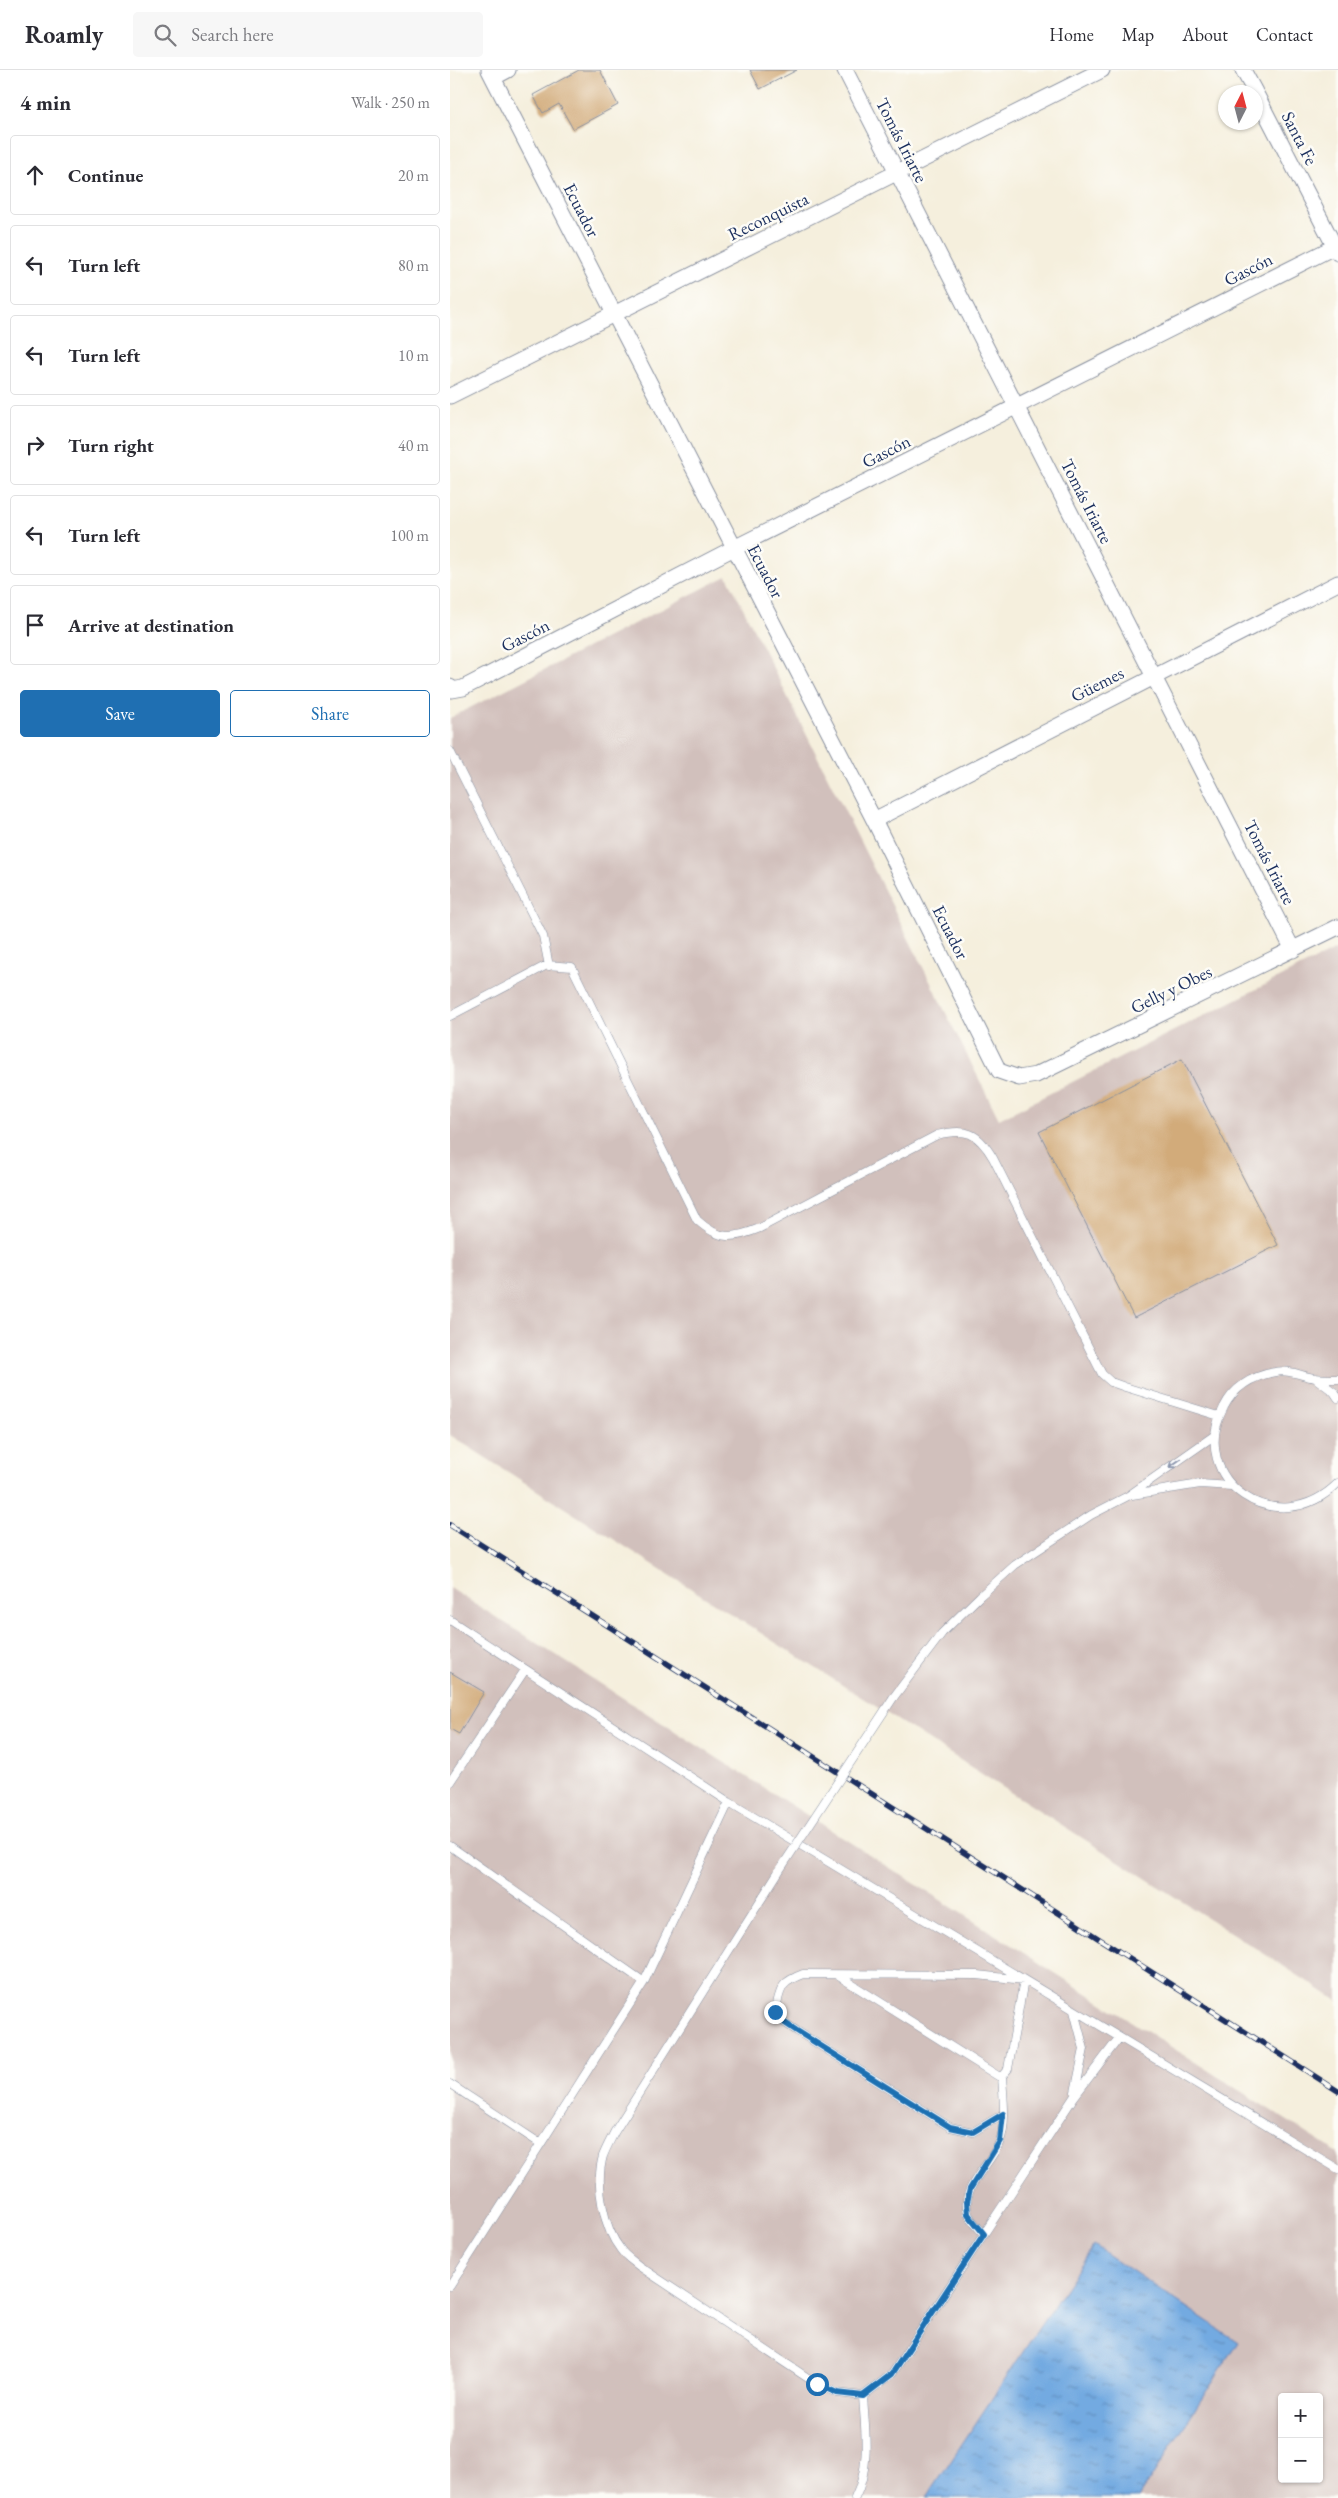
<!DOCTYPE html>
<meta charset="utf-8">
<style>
:root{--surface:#fff;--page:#f7f7f7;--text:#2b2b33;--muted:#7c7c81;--line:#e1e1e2;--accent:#1f6fb2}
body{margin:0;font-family:"EB Garamond",serif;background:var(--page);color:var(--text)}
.controls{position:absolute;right:15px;bottom:15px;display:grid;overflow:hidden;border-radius:5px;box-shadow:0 1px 4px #0004}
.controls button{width:45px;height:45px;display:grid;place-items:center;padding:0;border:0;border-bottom:1px solid var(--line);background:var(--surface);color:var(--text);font:25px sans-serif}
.compass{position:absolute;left:768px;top:15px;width:45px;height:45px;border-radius:50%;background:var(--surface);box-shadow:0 1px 4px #0004;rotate:6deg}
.stop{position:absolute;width:15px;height:15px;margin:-11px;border:4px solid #1f6fb2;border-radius:50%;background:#fff}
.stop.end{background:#1f6fb2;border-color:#fff;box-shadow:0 1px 5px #0008}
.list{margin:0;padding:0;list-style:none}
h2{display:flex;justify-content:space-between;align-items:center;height:65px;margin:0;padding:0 20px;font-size:21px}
h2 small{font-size:16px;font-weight:400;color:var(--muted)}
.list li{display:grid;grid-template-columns:32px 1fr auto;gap:15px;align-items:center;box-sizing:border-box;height:80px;margin:0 10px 10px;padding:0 10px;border:1px solid var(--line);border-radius:5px}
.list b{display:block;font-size:19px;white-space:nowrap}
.list em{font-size:16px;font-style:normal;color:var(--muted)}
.actions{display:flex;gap:10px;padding:15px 20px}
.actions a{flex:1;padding:11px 0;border:1px solid var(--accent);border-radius:5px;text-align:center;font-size:18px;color:var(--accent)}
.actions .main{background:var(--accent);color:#fff}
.icon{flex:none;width:28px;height:28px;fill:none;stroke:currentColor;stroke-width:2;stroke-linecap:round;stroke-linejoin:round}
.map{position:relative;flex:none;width:888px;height:2428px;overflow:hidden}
header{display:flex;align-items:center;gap:30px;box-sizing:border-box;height:70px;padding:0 25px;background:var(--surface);border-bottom:1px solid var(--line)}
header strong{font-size:24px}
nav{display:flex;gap:28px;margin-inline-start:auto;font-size:18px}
.search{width:350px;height:45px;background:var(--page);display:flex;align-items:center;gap:12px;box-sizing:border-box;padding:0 18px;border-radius:5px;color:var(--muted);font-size:19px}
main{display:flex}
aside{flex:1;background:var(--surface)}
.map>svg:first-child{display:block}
</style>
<header>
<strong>Roamly</strong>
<div class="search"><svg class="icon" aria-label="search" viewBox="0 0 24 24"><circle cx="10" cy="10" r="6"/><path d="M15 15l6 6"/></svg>Search here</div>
<nav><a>Home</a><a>Map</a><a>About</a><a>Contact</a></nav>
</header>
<main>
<aside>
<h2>4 min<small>Walk · 250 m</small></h2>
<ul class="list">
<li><svg class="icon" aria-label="ahead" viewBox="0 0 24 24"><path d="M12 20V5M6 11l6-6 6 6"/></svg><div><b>Continue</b></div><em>20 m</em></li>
<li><svg class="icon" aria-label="left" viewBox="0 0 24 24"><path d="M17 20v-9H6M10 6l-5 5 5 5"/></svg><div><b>Turn left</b></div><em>80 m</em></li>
<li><svg class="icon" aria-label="left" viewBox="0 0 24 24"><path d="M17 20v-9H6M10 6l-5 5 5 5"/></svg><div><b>Turn left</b></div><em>10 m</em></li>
<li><svg class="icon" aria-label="right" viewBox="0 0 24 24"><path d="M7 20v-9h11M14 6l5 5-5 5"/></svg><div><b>Turn right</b></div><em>40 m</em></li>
<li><svg class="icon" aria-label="left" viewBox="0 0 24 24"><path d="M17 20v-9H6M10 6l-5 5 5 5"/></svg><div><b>Turn left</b></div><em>100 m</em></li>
<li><svg class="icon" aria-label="arrive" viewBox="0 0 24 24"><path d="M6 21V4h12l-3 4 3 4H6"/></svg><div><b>Arrive at destination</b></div></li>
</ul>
<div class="actions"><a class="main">Save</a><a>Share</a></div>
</aside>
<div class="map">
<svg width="888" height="2428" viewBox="0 0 888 2428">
<defs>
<pattern id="water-ripples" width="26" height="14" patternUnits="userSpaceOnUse" patternTransform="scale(1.25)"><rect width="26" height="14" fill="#73aae1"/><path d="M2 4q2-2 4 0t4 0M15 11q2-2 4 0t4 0" fill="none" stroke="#5e8bba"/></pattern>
</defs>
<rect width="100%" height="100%" fill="#fdfcf7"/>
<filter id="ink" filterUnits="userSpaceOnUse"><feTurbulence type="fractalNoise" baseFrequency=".02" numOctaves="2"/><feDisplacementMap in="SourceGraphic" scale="10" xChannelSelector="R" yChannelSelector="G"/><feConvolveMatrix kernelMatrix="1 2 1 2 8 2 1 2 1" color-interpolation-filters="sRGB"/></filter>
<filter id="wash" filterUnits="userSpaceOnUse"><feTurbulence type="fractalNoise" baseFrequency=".0096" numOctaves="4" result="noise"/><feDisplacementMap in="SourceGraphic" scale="20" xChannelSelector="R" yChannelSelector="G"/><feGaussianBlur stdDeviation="1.12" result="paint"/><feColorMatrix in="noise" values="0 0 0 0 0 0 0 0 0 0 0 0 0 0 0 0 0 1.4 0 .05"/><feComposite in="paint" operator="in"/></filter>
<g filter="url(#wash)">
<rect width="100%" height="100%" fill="#f5efdd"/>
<!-- industrial -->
<path fill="#d1c0bc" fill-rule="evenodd" d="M277,506L549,1049L888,878V1931L0,1365V648Z
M0,1518L888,2083V2428H0ZM832,2327H869V2409H832Z"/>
<!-- water -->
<path fill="url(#water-ripples)" stroke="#476ca0" d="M644,2175L788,2272L688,2428H476Z"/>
<g id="blocks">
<!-- building -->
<path fill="#d2ab7a" d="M129,0H150L168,35L123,59L109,34L93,43L83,25Z
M300,0H347L310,19Z
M732,989L828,1175L684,1248L589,1062Z
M0,1602L34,1622L9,1664L0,1659Z"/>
</g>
</g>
<g filter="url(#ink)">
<use href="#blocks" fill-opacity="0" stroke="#888f9e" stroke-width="1"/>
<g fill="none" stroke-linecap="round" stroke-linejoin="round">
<defs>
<path id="lane" d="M0,681L93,866L99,896
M0,946L97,895L122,897L247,1150C270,1171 283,1169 310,1158L487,1065C516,1058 528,1062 543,1088L652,1304L661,1312L675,1317L769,1346
M865,1308L884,1322L888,1328
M888,1309C881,1309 873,1309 865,1308C851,1306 839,1299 825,1302C803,1306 784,1317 774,1337C735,1410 827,1474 888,1413
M682,1425L750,1414L782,1416
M0,1550L279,1732L888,2099
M443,1628L492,1563L530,1526L565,1495L641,1445L678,1426L765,1365
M0,1712L75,1600
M0,1776L194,1912
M329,1801L165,2061C161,2069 156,2078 153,2086C145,2114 153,2157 171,2180C175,2186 183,2191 189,2196L367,2314L387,2323L413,2326L442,2304L624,2027L669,1968
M387,1905L548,2006H552L558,1999L574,1910L527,1905L353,1904C329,1913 331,1918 325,1942L329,1949L347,1961L500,2057L523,2062L553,2044
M624,1941L634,1979L625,2022
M0,2014L91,2074
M534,2164C529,2158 520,2150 518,2143C510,2116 542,2094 550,2071C557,2052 553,2026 552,2006
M0,2216L194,1912L279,1732
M405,2428C421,2396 415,2360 413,2326"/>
<path id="street" d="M39,0L424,750L549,1001L569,1008L586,1005L888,857
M395,0L843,880
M793,0L805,22
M43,8L58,0
M806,24L888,183
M0,326L652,0
M0,617L2,620L13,618L284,478L888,175
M424,750L888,513"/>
</defs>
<!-- lane casing -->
<use href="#lane" stroke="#888f9e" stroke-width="9"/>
<!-- street casing -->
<use href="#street" stroke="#888f9e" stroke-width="17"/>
<!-- lane -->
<use href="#lane" stroke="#fff" stroke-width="8"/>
<!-- street -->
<use href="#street" stroke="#fff" stroke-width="15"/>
<defs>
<path id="rail" d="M0,1455L888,2021"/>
</defs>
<!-- rail casing -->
<use href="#rail" stroke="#1b2f5e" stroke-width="5.5"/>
<!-- rail -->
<use href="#rail" stroke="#fdfcf7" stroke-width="4" stroke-dasharray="11" stroke-linecap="butt"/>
<defs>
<path id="lane-bridge" d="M329,1801L443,1628"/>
</defs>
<!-- lane-bridge casing -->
<use href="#lane-bridge" stroke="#888f9e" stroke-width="9" stroke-linecap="butt"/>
<!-- lane-bridge -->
<use href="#lane-bridge" stroke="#fff" stroke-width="8"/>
</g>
<!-- one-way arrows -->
<defs><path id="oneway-shaft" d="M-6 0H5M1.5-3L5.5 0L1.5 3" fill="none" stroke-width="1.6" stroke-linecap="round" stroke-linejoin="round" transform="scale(1.25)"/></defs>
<use stroke="#8d97ae" href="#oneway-shaft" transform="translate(725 1393) rotate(145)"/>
</g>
<g fill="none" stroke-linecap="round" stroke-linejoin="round" filter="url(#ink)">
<!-- route -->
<path stroke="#1f6fb2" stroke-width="6" d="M325,1942L329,1949L347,1961L500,2057L523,2062L553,2044L550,2071L520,2119L517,2132L518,2144L534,2164L442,2304L413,2326L387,2323L367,2314"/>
</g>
<g text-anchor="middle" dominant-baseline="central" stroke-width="5" stroke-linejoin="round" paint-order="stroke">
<!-- street labels -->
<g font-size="18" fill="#1b2f5e" stroke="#fdfcf7">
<text transform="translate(850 68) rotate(63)">Santa Fe</text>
<text transform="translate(452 70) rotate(63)">Tomás Iriarte</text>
<text transform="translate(132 140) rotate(63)">Ecuador</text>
<text transform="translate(318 146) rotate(-26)">Reconquista</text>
<text transform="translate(798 199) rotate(-27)">Gascón</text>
<text transform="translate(436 381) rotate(-27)">Gascón</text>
<text transform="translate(637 431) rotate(63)">Tomás Iriarte</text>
<text transform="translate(316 501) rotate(63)">Ecuador</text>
<text transform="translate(75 565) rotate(-27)">Gascón</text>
<text transform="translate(647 614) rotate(-27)">Güemes</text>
<text transform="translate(820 792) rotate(63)">Tomás Iriarte</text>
<text transform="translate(501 862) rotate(63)">Ecuador</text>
<text transform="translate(721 919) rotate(-26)">Gelly y Obes</text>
</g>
</g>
</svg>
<div class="controls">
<button>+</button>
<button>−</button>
</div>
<svg class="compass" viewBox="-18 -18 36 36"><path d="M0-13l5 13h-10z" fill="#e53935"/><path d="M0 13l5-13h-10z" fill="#7c7c81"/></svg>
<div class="stop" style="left:367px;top:2314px"></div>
<div class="stop end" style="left:325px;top:1942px"></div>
</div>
</main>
